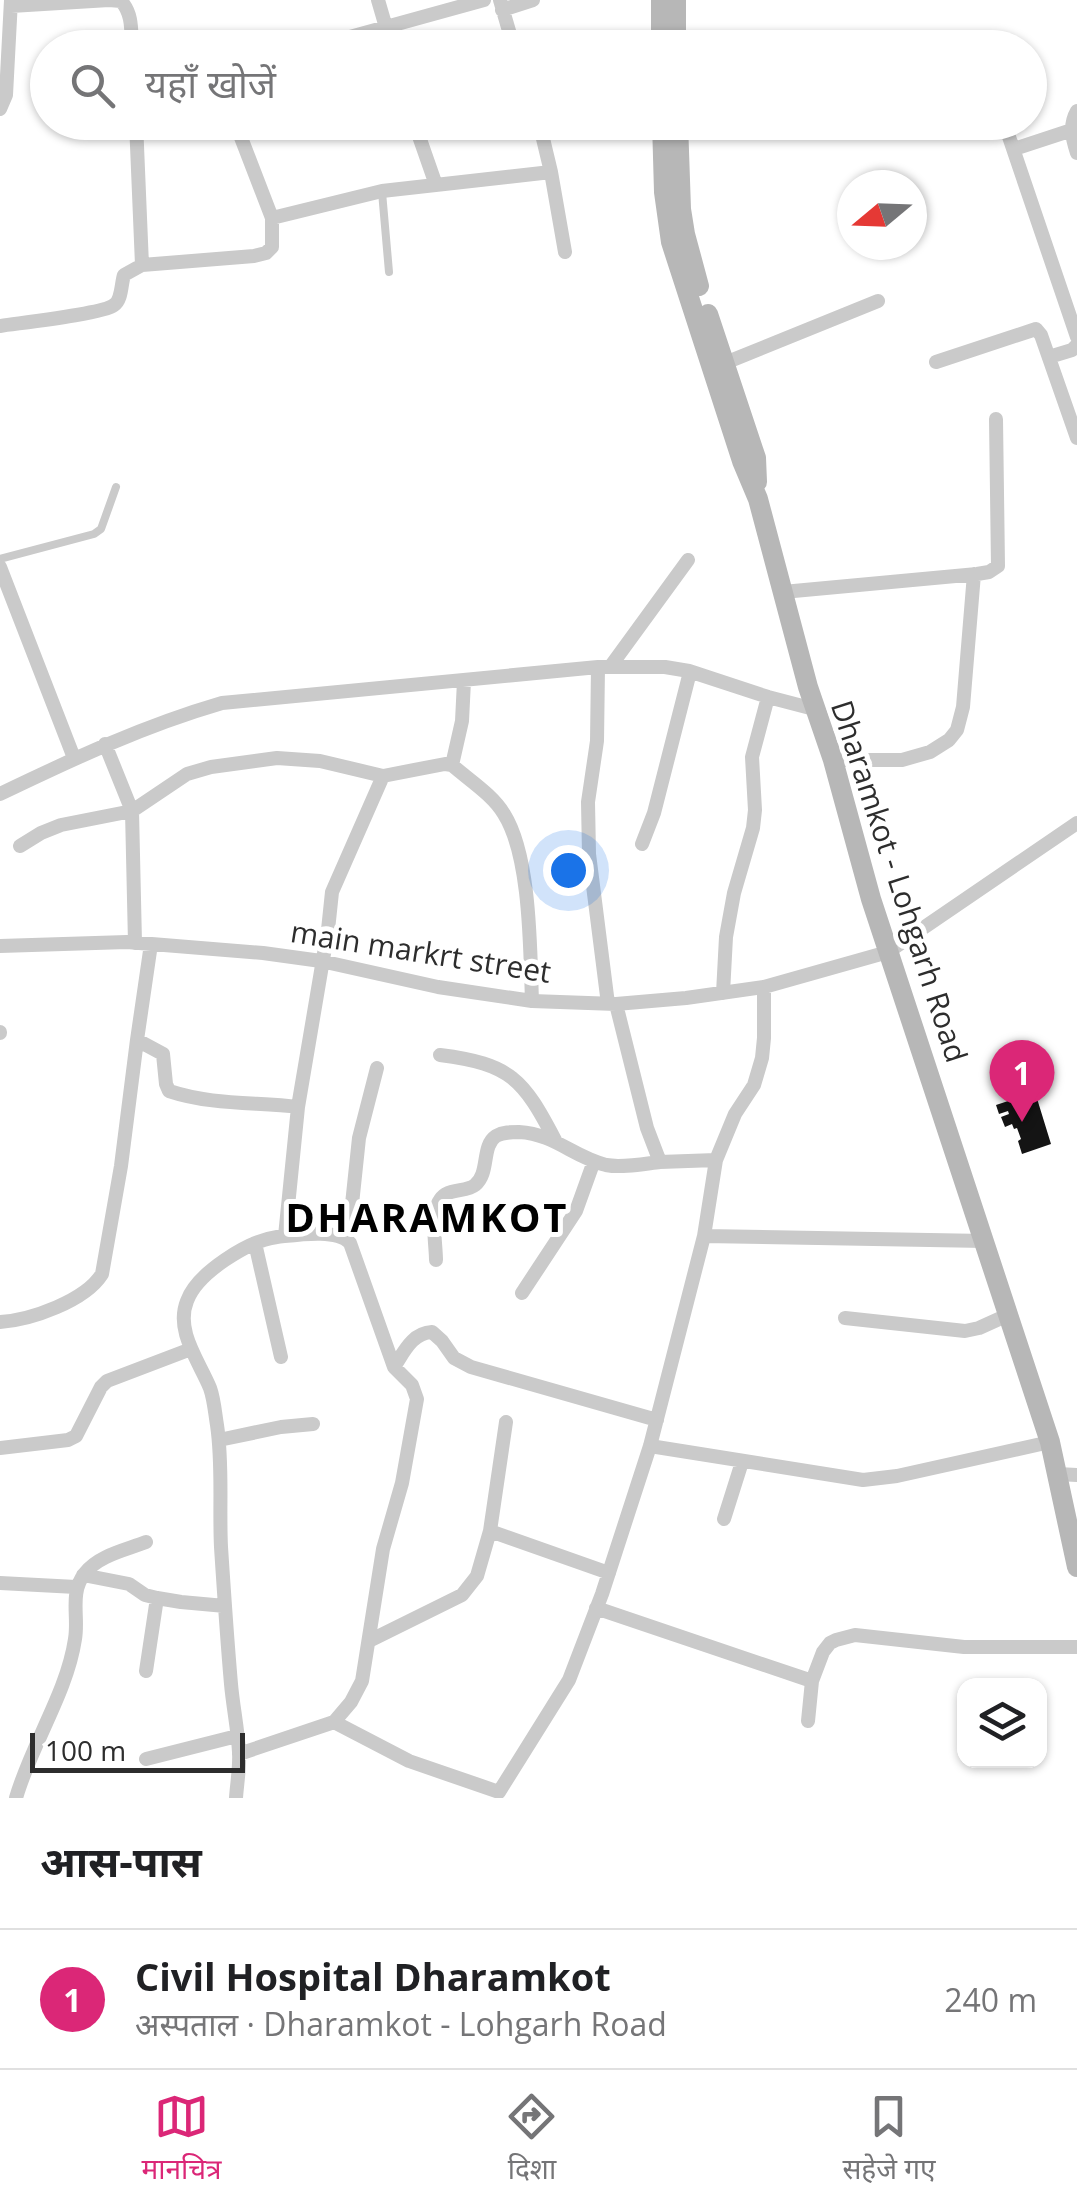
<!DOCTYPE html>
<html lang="hi">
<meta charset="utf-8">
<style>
:root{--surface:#fff;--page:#f6f6f6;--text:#202124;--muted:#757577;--line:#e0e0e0;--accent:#db2777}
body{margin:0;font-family:"Open Sans","Noto Sans Devanagari",sans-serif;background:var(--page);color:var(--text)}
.controls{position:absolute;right:30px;bottom:30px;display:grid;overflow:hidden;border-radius:20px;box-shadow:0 2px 8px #0004}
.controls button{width:90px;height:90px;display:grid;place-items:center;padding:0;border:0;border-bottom:2px solid var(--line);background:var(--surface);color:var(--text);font:50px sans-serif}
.compass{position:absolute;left:837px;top:170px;width:90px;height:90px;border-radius:50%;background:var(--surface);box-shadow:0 2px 8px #0004;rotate:251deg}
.scale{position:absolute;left:30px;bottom:25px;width:215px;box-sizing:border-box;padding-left:10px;border:5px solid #2d2d2d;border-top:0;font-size:28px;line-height:35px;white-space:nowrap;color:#2d2d2d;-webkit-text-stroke:8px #fff;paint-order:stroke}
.you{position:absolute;left:568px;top:870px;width:35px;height:35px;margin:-25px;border:8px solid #fff;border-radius:50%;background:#1a73e8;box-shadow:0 0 0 15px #1a73e833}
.badge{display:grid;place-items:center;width:65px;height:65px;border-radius:50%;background:var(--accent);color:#fff;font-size:32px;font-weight:700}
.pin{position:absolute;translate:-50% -82px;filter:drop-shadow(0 2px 5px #0008)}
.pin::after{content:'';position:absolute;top:52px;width:35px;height:30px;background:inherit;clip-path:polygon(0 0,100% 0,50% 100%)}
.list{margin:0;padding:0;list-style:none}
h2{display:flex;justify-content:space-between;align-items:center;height:130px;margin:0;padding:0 40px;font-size:42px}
h2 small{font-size:32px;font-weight:400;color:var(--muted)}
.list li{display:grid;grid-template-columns:65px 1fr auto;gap:30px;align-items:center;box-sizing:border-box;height:140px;padding:0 40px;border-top:2px solid var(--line)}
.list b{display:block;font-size:38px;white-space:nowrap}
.list p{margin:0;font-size:32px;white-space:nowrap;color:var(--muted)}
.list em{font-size:32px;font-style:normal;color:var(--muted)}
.icon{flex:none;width:55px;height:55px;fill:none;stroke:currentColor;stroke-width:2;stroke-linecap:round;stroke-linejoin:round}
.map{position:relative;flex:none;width:1077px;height:1798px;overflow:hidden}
.search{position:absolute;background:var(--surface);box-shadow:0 2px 8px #0004;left:30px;right:30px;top:30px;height:110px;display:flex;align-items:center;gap:25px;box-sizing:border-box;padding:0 35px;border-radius:55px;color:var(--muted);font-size:38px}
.sheet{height:270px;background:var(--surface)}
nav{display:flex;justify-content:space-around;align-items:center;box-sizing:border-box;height:140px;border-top:2px solid var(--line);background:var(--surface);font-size:28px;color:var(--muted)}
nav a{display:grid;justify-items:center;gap:5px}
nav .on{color:var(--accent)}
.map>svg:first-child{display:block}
</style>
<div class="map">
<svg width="1077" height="1798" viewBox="0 0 1077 1798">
<rect width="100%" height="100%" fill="#fff"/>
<!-- building -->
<path fill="#141414" d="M1035,1092L1051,1144L1022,1154L1018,1141L1021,1139L1017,1128L1014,1129L1012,1124L1005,1127L1001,1117L1009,1114L1008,1111L999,1114L996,1105Z"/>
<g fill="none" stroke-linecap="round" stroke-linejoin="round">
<!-- lane -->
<path stroke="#cacaca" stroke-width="8" d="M382,192L389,272
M0,559L94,534L101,529L116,487"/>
<!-- street -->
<path stroke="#cacaca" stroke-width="14" d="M109,0L121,1C133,14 131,31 132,48
M378,0L392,48
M500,0L514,48
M11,6L109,0
M502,10L533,0
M310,48L484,0
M0,109L6,95L11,0
M1077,111C1069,125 1072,138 1077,153
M136,122L142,265L254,256L266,253L272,247V218L235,122
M414,122L436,185
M539,122L551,172L565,252
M1005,125L1077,337
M1014,149L1072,130
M272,218L382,191L551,172
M0,326C19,323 103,314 114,305C122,300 121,284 124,275L142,265
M1049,357L1072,350L1077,345
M936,362L1036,329L1041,335L1077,438
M725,363L878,301
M0,567L74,758
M783,592L977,574L989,572L998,566L996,419
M598,667L597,741L588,802L589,854L608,1004
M610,667L688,560
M105,744L132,811L135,943
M833,760H902L930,752L949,740L957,730L963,707L974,574
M452,765C469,780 493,795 504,814C531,857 530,951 532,1001
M0,794C73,759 143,726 222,703L598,667H665L689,671L768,697L814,709
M642,844L654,813L690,672
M20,846L41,833L61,825L132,811L187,774L211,767L277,758L320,761L383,776L445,764L452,765L462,721L464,681
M151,944L137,1040L163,1054L166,1084L169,1091C211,1105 255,1102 298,1107
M0,946L127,942L263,953L321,961L438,987L532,1001L616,1004L686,998L764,987L888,952L1077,823
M723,993L726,937L734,893L753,828L755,810L752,757L768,697
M616,1004L647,1128L660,1162L716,1160
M0,1032V1033
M440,1055C511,1064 523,1079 555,1140
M342,1235L350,1223L359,1138L377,1068
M285,1236L298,1107L328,930L332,892L383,776
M704,1236L985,1241
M255,1243L281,1357
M436,1260C436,1242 428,1205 446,1194C455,1189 468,1191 475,1185C490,1173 481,1146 496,1136C503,1132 511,1132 519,1132C555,1134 573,1157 606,1165C622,1168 643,1164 660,1162
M522,1293L576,1211L594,1161
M845,1318L965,1331L979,1328L1010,1314
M0,1322C31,1320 85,1301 102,1274L121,1166L137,1040
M394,1367C404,1352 412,1333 432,1332L442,1341L454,1358L471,1367L657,1420
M219,1440L281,1427L313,1424
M650,1446L863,1480L897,1476L1050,1442
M0,1448L68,1440L76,1436L101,1387L107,1381L191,1349
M1058,1474L1077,1475
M724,1519L742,1462
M490,1531L609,1573
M83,1575L129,1584L145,1595L157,1598L181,1602L225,1606
M0,1583L76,1587
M596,1608L812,1681
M369,1641L462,1595L477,1576L490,1531L506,1422
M146,1671L157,1598
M808,1721L812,1681L823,1652L830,1643L836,1640L855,1635L964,1647H1077
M239,1754L334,1722L409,1761L499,1792L569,1680L602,1594L650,1446L704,1236L716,1160L735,1114L754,1085L762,1058L764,1038V987
M146,1759L237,1736
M16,1798C31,1745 67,1693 75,1639C79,1616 69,1593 85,1573C99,1555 126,1550 146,1542
M236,1798C237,1783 240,1767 239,1752C238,1730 233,1707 231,1684C227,1638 224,1593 221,1547C219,1506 223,1465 217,1425C215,1413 214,1399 210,1388C199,1361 175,1331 187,1301C197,1273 248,1241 277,1237C296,1235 337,1228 350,1243L394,1367L412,1385L417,1399L402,1483L383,1549L362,1681L351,1702L334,1722"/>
<!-- secondary -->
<path stroke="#b7b7b7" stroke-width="20" d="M661,0V48
M676,48V0
M662,122L664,192L671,242L742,461L758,499L808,687L833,760L871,899L1050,1442L1077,1567
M678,122L681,209L685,234L699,286
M708,314L756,458L757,482"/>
</g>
<g text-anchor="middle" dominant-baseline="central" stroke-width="10" stroke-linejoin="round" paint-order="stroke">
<!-- street labels -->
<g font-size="30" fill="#2d2d2d" stroke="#fff">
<text transform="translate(900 881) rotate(72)">Dharamkot - Lohgarh Road</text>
<text transform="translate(421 951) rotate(9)">main markrt street</text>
</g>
<!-- district labels -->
<g font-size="40" font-weight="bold" letter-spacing="2.5" fill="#000" stroke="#fff">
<text x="427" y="1216">DHARAMKOT</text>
</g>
</g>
</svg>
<div class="controls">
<button><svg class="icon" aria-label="layers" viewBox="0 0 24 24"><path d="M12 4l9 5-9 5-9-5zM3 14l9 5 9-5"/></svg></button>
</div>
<svg class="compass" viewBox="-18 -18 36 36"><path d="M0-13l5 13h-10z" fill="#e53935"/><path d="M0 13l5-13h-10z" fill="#757577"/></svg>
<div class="scale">100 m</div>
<div class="you"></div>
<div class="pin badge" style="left:1022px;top:1122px">1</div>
<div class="search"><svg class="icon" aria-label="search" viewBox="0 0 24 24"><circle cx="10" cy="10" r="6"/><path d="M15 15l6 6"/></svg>यहाँ खोजें</div>
</div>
<section class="sheet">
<h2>आस-पास<small></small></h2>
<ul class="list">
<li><span class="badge">1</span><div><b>Civil Hospital Dharamkot</b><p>अस्पताल · Dharamkot - Lohgarh Road</p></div><em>240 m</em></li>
</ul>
</section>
<nav>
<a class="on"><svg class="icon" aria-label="map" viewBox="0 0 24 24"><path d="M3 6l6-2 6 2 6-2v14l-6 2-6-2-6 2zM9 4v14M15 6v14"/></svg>मानचित्र</a>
<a><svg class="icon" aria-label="directions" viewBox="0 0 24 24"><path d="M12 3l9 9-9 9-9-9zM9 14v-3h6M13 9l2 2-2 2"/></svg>दिशा</a>
<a><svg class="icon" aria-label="saved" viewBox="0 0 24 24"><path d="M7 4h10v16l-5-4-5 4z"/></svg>सहेजे गए</a>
</nav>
